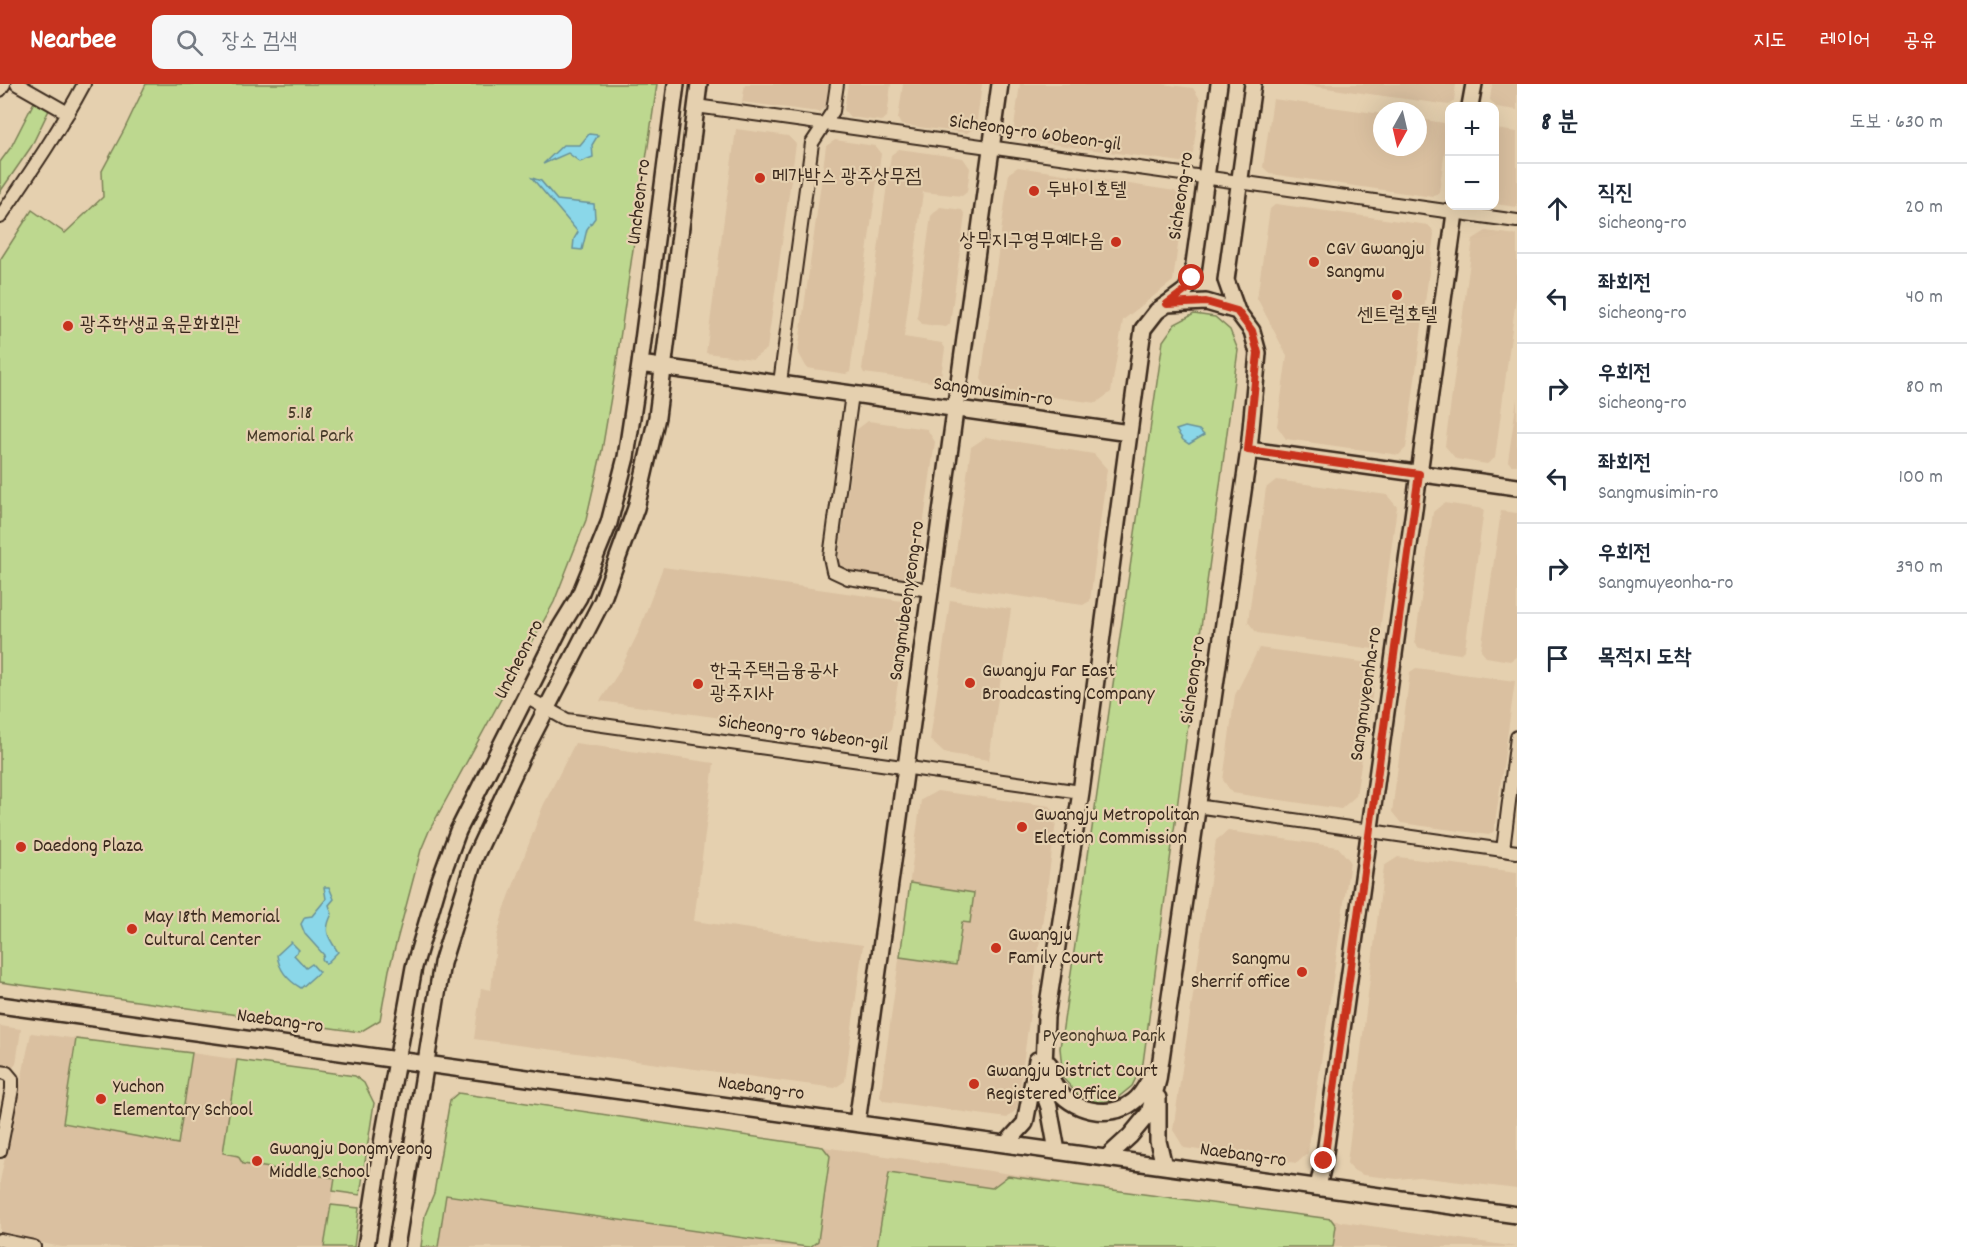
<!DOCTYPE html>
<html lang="ko">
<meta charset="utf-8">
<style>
:root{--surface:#fff;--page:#f6f6f7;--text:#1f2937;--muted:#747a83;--line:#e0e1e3;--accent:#c8321e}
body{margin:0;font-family:Dekko,"Poor Story",sans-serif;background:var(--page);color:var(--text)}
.controls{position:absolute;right:18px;top:18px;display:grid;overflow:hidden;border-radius:12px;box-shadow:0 6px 24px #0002}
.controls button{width:54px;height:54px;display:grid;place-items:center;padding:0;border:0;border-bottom:2px solid var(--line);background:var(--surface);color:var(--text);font:30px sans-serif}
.compass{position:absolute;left:1373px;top:18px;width:54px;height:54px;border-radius:50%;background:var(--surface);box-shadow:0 6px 24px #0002;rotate:188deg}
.stop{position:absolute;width:18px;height:18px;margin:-14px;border:4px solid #c8321e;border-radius:50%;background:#fff}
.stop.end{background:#c8321e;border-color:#fff;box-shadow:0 2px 6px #0008}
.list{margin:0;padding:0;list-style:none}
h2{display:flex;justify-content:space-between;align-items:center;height:78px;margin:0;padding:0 24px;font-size:26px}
h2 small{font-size:20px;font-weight:400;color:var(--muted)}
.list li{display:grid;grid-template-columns:39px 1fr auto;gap:18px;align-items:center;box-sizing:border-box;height:90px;padding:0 24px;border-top:2px solid var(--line)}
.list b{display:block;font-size:22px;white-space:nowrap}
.list p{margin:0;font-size:20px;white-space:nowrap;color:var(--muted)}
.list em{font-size:20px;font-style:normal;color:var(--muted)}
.icon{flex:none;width:33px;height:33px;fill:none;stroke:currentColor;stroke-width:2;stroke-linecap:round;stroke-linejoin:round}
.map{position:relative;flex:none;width:1517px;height:1163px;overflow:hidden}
header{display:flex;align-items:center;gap:36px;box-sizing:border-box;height:84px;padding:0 30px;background:var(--accent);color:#fff}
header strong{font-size:28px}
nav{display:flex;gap:33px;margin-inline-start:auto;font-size:21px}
.search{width:420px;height:54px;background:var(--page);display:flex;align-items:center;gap:15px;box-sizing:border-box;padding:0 21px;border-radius:12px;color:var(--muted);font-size:22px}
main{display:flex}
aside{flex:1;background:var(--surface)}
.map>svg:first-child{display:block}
</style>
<header>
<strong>Nearbee</strong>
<div class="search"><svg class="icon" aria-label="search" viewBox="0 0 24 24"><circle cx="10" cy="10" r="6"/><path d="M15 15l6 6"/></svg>장소 검색</div>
<nav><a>지도</a><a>레이어</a><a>공유</a></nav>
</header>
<main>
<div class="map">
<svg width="1517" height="1163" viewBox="0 0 1517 1163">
<rect width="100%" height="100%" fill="#e5d0af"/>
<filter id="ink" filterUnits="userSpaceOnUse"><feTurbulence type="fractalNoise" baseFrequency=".0167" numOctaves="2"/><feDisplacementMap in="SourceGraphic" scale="12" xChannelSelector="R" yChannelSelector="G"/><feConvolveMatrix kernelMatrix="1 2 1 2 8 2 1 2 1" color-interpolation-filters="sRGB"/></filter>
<g filter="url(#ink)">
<!-- built -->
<path fill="#dac0a0" d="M745,0H829L825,24L819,28L742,18Z
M848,0H891L887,33L881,37L850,33L844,26Z
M903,0H982L976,43L967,49L901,41L898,35Z
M1020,0H1162L1193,4L1200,15L1193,69L1181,78L1023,56L1014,43Z
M1297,0H1456L1454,17L1449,21Z
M1492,0H1517V26L1496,23L1490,16Z
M1273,15L1382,30V63H1418V35L1444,39L1448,44L1439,108L1433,113L1270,90L1263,83Z
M736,45L788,52L796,60L767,265L753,275L706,269Z
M1495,45L1517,48V123L1495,120Z
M835,56L875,62L881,70L850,288L846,290L807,284L798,268L826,62Z
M899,65L963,74L970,84L967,108L962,112L923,108L904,253L942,259L945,264L941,292L932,298L864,289L862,285L891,71Z
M1018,83L1175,107L1184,118L1173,197L1123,236L1111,308L1096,319L987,304L981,295L1009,89Z
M1276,120L1428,141L1432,145L1434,150L1406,364L1399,371L1286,355L1277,342L1287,272L1257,214L1270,125Z
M940,123L962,126L965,131L950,240L946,243L922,240L917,233L931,132Z
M1486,147L1517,151V207L1495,374L1487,380L1456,375L1445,362L1473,155Z
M1517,314V381H1511L1508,377Z
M868,337L927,345L935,358L916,492L912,496L843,487L838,480L856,346Z
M986,353L1094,370L1107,385L1090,517L1083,521L951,503L971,363Z
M1276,396L1387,411L1397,423L1378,561L1373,565L1257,549L1248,538L1266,404Z
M1444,419L1484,425L1465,565L1460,570L1419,564L1415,559L1433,428Z
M1501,427L1517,429V566L1516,573L1510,577L1486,573L1481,567Z
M663,483L902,517L909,524L891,646L878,656L600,617L619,588L638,549Z
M950,516L1011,525L989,676L944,669L930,656Z
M1259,564L1369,579L1376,586L1356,712L1341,725L1232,709L1223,696L1235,611Z
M1416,584L1515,597L1494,747L1489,751L1401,739L1392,728L1410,588Z
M575,659L714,679L694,837L863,861L845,997L835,1004L474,955L481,904L491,906L497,852L503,829L543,722Z
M937,707L1050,722L1057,731L1017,1025L1007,1034L884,1017L880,1013L921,716Z
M1228,747L1338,763L1350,777L1308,1069L1297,1079L1184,1064L1173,1046L1216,756Z
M1398,773L1517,788V1105L1419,1093L1397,1095L1363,1091L1353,1086L1347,1079L1384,782Z
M0,942L21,945L16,980L12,985L0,983Z
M31,949L192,969L350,992L324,1163H62L0,1151V1097Z
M458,1009L823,1063L1517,1163H438L445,1111L450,1016Z"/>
<!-- green -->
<path fill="#bdd88f" stroke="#7c8156" stroke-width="1.5" d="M146,0H657L615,289L602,366L586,436L554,518L429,747L421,766L389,886L380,936L360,948L0,898V176L32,126L65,149L103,113L102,87L124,46Z
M34,18L49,26L31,63L0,108V78L11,63Z
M1194,230L1215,233L1230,246L1238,266L1143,979L1132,1002L1116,1015L1095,1019L1077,1010L1063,994L1060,964L1163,257L1175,240Z
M910,799L974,809L970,839L962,838L956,881L900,873Z
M76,955L192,969L178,1060L63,1039Z
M237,976L355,992L364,999L374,1019L360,1111L333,1107L335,1094L243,1080L238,1072L223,1069Z
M458,1009L823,1063L830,1072L818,1157L810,1163H807L446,1111L438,1163H421L425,1131L434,1109L450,1016Z
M889,1089L992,1104L1008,1092L1331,1135L1336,1142L1333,1163H877Z
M331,1121L359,1124L354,1163H324Z"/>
<!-- water -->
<path fill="#8ad7e9" stroke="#6a9298" stroke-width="1.5" d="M589,50L598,51L592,61L593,73L580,78L568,69L543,80L563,61H580Z
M532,94L541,97L557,116L594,120L595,134L587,145L582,166L573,165L574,155L578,148Z
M1185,343L1199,346L1204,351L1189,360L1183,356L1176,346Z
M324,803H329L334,815L329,821L332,830C323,847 328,853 338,868L326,880L322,875L324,871L305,850L301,840L305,833L312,832L326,815Z
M291,858L299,866L294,871L306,884L312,880L319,888L301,904C287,896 279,886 277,871Z"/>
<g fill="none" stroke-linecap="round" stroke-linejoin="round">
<defs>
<path id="minor" d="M17,0L68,29
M0,6L4,0
M696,22L1517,137
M0,133C30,89 59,47 84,0
M780,299L812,59L833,27L837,0
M852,310L830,473L833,487L848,494L930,506
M526,613L567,636L1081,708
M1196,722L1517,768
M1503,766L1517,653
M0,988L7,989L12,995V1005L0,1067
M0,1156L34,1163"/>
<path id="tertiary" d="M1470,22L1474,0
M1167,220L1186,206L1192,194L1219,0
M1237,227L1226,196L1253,0
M640,280L1129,349
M1249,366L1517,403
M0,921L1517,1131
M1049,980C1050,987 1051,996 1055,1002C1070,1027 1110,1036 1133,1018C1143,1011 1148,998 1154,988
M1158,1014V1057L1164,1082
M857,1039L1000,0
M1006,1060L1025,1039L1037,976
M1057,1067L1049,1023L1043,1006L1046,933L1081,708L1143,245L1157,227L1167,220L1206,218L1237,227L1252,247L1258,269L1249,366L1158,996L1149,1029L1130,1052L1106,1074
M1318,1103L1324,1076L1456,122
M366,1163L383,1054L414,883L438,801L458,747L560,544L579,513L609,439L626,373L640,280L676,0
M396,1163L442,879L475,773L522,672L602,517L636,424L657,333L699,0"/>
</defs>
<!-- minor casing -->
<use href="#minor" stroke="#3b2a1e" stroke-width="16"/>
<!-- tertiary casing -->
<use href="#tertiary" stroke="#3b2a1e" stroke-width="20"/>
<!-- minor -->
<use href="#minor" stroke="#e5d0af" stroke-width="12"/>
<!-- tertiary -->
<use href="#tertiary" stroke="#e5d0af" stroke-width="15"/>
</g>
</g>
<g fill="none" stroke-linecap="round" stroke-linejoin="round" filter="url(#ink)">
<!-- route -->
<path stroke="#c8321e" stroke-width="8" d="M1192,194L1186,206L1167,220L1206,218L1237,227L1252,247L1258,269L1248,366L1419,390L1324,1077"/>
</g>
<!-- markers -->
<g fill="#c8321e" stroke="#e5d0af" stroke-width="2">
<circle cx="760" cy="94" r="6"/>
<circle cx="1034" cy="107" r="6"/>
<circle cx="1116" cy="158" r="6"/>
<circle cx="1314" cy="178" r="6"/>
<circle cx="1397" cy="211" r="6"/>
<circle cx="68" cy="242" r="6"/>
<circle cx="970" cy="599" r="6"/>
<circle cx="698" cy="600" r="6"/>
<circle cx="1022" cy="743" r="6"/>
<circle cx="21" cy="763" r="6"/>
<circle cx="132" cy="845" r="6"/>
<circle cx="996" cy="864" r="6"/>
<circle cx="1302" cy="888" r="6"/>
<circle cx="974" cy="1000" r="6"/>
<circle cx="101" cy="1015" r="6"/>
<circle cx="257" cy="1077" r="6"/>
</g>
<g text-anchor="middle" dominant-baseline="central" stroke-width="4.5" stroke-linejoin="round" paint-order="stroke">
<!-- street labels -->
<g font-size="20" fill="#3b2a1e" stroke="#e5d0af">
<text transform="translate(1035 50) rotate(8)">Sicheong-ro 60beon-gil</text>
<text transform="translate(1182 112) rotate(-82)">Sicheong-ro</text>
<text transform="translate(640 118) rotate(-83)">Uncheon-ro</text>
<text transform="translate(993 309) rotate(8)">Sangmusimin-ro</text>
<text transform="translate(908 517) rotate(-82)">Sangmubeonyeong-ro</text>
<text transform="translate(520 576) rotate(-63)">Uncheon-ro</text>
<text transform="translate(1194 596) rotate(-82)">Sicheong-ro</text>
<text transform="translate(1367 610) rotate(-82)">Sangmuyeonha-ro</text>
<text transform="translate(803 650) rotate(8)">Sicheong-ro 96beon-gil</text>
<text transform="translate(280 938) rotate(8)">Naebang-ro</text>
<text transform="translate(761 1005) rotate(8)">Naebang-ro</text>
<text transform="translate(1243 1072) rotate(8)">Naebang-ro</text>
</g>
<!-- poi labels -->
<g font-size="20" fill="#3b2a1e" stroke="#e5d0af" text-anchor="start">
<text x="772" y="94">메가박스 광주상무점</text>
<text x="1046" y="107">두바이호텔</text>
<text x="1104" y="158" text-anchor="end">상무지구영무예다음</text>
<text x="1326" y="166">CGV Gwangju<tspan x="1326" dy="23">Sangmu</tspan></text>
<text x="1397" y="232" text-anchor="middle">센트럴호텔</text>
<text x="80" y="242">광주학생교육문화회관</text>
<text x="710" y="588">한국주택금융공사<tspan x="710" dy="23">광주지사</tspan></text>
<text x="982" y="588">Gwangju Far East<tspan x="982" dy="23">Broadcasting Company</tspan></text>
<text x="1034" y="732">Gwangju Metropolitan<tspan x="1034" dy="23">Election Commission</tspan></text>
<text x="33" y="763">Daedong Plaza</text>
<text x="144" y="834">May 18th Memorial<tspan x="144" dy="23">Cultural Center</tspan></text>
<text x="1008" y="852">Gwangju<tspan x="1008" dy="23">Family Court</tspan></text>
<text x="1290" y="876" text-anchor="end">Sangmu<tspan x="1290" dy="23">Sherrif office</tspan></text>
<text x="986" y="988">Gwangju District Court<tspan x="986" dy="23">Registered Office</tspan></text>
<text x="113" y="1004">Yuchon<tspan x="113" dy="23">Elementary School</tspan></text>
<text x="269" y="1066">Gwangju Dongmyeong<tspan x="269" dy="23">Middle School</tspan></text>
</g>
<!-- park labels -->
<g font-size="20" fill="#483b29" stroke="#e5d0af">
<text x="300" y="330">5.18<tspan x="300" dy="23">Memorial Park</tspan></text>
<text x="1104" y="953">Pyeonghwa Park</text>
</g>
</g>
</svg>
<div class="controls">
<button>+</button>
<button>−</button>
</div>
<svg class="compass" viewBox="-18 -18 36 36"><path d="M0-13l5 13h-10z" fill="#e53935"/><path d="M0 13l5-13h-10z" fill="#747a83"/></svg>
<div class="stop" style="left:1192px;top:194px"></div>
<div class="stop end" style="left:1324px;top:1077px"></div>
</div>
<aside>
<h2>8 분<small>도보 · 630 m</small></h2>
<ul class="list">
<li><svg class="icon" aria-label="ahead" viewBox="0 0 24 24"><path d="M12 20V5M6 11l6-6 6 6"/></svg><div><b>직진</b><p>Sicheong-ro</p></div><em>20 m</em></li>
<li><svg class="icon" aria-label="left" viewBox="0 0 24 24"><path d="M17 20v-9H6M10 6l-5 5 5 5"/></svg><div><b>좌회전</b><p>Sicheong-ro</p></div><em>40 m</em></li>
<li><svg class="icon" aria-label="right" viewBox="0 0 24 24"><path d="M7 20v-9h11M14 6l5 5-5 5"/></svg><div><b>우회전</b><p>Sicheong-ro</p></div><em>80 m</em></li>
<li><svg class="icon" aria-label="left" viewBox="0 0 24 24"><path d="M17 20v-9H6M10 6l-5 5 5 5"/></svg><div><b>좌회전</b><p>Sangmusimin-ro</p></div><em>100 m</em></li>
<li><svg class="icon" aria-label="right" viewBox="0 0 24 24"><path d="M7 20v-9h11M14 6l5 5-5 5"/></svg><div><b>우회전</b><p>Sangmuyeonha-ro</p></div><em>390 m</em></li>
<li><svg class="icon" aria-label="arrive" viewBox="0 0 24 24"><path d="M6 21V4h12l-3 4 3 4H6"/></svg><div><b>목적지 도착</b></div></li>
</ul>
</aside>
</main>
